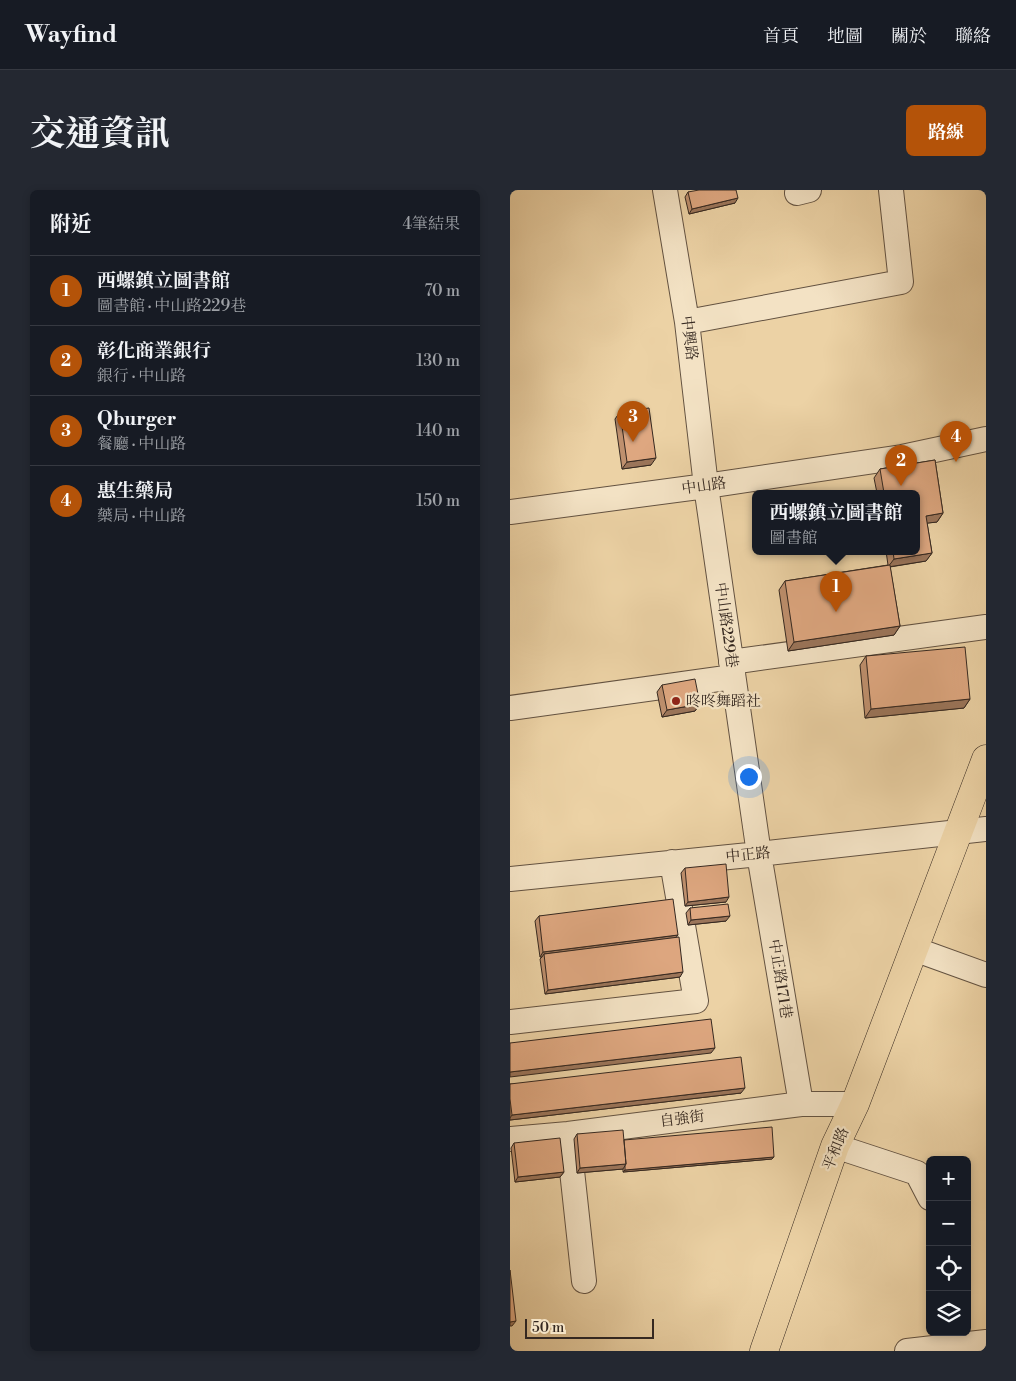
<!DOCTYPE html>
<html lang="zh-TW">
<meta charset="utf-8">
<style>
:root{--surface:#171b24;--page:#242831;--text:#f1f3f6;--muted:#9ea1a6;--line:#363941;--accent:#b45309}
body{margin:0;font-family:"Libre Bodoni","Noto Serif TC",serif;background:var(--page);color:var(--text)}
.controls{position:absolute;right:15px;bottom:15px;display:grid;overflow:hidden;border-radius:8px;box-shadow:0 2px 8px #0003}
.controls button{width:45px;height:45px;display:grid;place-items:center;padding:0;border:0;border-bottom:1px solid var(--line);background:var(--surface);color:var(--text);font:25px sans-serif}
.scale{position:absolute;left:15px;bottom:12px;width:129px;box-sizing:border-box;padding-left:5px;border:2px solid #352820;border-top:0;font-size:14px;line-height:18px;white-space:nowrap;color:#352820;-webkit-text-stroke:4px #f3e2c4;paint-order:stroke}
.you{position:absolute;left:238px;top:586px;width:18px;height:18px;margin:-12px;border:4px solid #fff;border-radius:50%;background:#1a73e8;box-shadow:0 0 0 8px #1a73e833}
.badge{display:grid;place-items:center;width:32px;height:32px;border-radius:50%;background:var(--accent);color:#fff;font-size:16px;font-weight:700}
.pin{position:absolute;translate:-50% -41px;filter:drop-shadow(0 1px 2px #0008)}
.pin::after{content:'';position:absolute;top:26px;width:18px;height:15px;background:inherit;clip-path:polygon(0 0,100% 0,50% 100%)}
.popup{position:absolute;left:242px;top:300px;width:168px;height:65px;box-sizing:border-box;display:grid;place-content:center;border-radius:8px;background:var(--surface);filter:drop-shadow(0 1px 4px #0005);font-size:16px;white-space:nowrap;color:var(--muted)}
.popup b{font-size:19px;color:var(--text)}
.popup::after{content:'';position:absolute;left:50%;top:100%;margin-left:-10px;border:10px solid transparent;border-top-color:var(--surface)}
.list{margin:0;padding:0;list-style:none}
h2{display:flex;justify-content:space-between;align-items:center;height:65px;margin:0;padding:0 20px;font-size:21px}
h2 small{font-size:16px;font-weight:400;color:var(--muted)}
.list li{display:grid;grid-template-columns:32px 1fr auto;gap:15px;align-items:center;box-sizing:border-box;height:70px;padding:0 20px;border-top:1px solid var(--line)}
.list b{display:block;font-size:19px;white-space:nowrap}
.list p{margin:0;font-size:16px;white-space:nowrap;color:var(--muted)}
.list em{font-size:16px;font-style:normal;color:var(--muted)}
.icon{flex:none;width:28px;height:28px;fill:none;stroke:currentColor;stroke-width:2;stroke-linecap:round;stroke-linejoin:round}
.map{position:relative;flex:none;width:476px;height:1161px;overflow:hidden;border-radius:8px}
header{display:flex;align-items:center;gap:30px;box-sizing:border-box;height:70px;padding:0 25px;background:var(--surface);border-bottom:1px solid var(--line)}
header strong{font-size:24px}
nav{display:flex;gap:28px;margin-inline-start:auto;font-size:18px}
.intro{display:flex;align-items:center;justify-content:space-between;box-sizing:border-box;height:120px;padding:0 30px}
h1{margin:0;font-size:35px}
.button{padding:12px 22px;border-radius:8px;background:var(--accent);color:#fff;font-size:18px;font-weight:700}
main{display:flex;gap:30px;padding:0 30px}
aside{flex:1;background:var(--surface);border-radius:8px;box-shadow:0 2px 8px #0003}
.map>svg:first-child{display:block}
</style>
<header>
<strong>Wayfind</strong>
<nav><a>首頁</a><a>地圖</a><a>關於</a><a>聯絡</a></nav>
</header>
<div class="intro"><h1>交通資訊</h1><a class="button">路線</a></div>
<main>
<aside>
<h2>附近<small>4筆結果</small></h2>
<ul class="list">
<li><span class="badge">1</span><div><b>西螺鎮立圖書館</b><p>圖書館 · 中山路229巷</p></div><em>70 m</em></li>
<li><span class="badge">2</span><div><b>彰化商業銀行</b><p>銀行 · 中山路</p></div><em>130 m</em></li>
<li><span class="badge">3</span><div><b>Qburger</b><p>餐廳 · 中山路</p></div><em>140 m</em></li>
<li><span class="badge">4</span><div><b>惠生藥局</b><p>藥局 · 中山路</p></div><em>150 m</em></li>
</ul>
</aside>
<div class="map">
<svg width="476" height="1161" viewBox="0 0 476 1161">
<rect width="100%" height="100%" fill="#ecd2a5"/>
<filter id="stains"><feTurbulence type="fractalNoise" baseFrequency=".004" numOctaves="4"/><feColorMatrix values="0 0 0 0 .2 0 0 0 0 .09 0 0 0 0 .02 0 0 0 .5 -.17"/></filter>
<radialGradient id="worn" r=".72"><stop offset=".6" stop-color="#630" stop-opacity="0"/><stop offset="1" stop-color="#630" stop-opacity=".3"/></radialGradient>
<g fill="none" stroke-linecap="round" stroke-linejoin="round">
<defs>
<path id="minor" d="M155,0L177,132L196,296L249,664L291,914
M287,3L299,0
M177,132L391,92L381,0
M0,322L196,296L392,267L476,249
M221,472L476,437
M0,518L223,487
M0,689L249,664L476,639
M404,759L476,785
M0,832L186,811L162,672
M58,944L74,1091
M0,949L58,944L291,914H345
M325,956L407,983L420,1008
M397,1161L476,1152"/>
<path id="major" d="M254,1161L325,956L345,914L476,569"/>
</defs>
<!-- minor casing -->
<use href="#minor" stroke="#635241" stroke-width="26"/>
<!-- major casing -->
<use href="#major" stroke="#352820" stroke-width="29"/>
<!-- minor -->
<use href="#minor" stroke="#f3e2c4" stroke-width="24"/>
<!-- major -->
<use href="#major" stroke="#ecd2a5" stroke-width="28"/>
</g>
<!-- wall -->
<path fill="#bf906e" stroke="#352820" d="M178,2L225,13L179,24L175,7Z
M110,222L141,275L112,279L105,229Z
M425,270L433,323L427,332L417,333L422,363L416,371L380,377L390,436L384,445L278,461L269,400L275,391L378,375L376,361H406V303H367L364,288L370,279Z
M356,466L460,509L454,518L355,528L350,475Z
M152,495L190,514L185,521L152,527L147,502Z
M175,678L216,712L175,716L171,683Z
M180,718L216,731L178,735L176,723Z
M29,726L166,747L170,787L35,804L30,769L32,767H30L25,731Z
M0,894L231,903L0,930Z
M67,944L114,950L264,967L262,969L113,982V979L67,983L64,949Z
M4,953L54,982L50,987L5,992L1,958Z"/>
<!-- shaded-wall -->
<path fill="#9b755a" stroke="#352820" d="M228,8L225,13L179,24L182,19Z
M146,268L141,275L112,279L117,272Z
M433,323L427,332L410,334L416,326Z
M422,363L416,371L378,377L384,369Z
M390,436L384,445L278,461L284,452Z
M460,509L454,518L355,528L361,519Z
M190,514L185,521L152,527L157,520Z
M219,707L216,712L175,716L178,712Z
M220,726L216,731L178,735L181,730Z
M168,745L164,750L34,764L32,767H30L33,762Z
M173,782L170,787L35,804L38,800Z
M205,858L201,863L0,887V882Z
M235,898L231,903L0,930V928L2,925Z
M264,967L262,969L113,982L115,980Z
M116,974L113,979L67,983L70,978Z
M54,982L50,987L5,992L8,987Z
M6,1131L2,1136H0V1132Z"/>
<!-- building -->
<path fill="#dea780" stroke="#352820" d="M189,0H226L228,8L182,19L178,2Z
M139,218L146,268L117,272L110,222Z
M425,270L433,323L416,326L422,363L384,369L383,361H406V303H374L370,279Z
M380,375L390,436L284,452L275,391Z
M455,457L460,509L361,519L356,466Z
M185,489L190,514L157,520L152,495Z
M216,674L219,707L178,712L175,678Z
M163,709L168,745L33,762L29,726Z
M218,714L220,726L181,730L180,718Z
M169,747L173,782L38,800L34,764Z
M201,829L205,858L0,882V853Z
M231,867L235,898L2,925L0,909V894Z
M262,937L264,967L115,980V976L116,974L114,950Z
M113,940L116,974L70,978L67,944Z
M50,948L54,982L8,987L4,953Z
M0,1080L6,1131L0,1132Z"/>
<!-- markers -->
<circle fill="#8f2418" stroke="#f3e2c4" stroke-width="2" cx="166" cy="511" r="5"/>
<g text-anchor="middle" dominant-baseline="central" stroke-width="4.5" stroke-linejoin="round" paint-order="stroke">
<!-- street labels -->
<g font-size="15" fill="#352820" stroke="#f3e2c4">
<text transform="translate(179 148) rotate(83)">中興路</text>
<text transform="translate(194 296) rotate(-8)">中山路</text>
<text transform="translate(216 435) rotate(82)">中山路229巷</text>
<text transform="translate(238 665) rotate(-6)">中正路</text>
<text transform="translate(270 789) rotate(81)">中正路171巷</text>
<text transform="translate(172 929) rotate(-7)">自強街</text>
<text transform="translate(326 959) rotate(-68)">平和路</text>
</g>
<!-- poi labels -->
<g font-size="15" fill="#352820" stroke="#f3e2c4" text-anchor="start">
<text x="176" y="511">咚咚舞蹈社</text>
</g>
</g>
<rect width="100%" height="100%" filter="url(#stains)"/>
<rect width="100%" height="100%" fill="url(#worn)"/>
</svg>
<div class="controls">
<button>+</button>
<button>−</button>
<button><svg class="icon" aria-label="locate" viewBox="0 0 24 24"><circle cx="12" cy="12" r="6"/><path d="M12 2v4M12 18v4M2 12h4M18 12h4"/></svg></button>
<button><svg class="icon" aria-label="layers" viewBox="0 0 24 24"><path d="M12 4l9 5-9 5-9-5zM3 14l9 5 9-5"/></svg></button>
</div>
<div class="scale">50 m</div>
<div class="you"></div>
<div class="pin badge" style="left:326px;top:422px">1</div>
<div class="popup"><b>西螺鎮立圖書館</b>圖書館</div>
<div class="pin badge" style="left:391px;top:296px">2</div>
<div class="pin badge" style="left:123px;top:252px">3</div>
<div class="pin badge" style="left:446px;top:272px">4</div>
</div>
</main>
